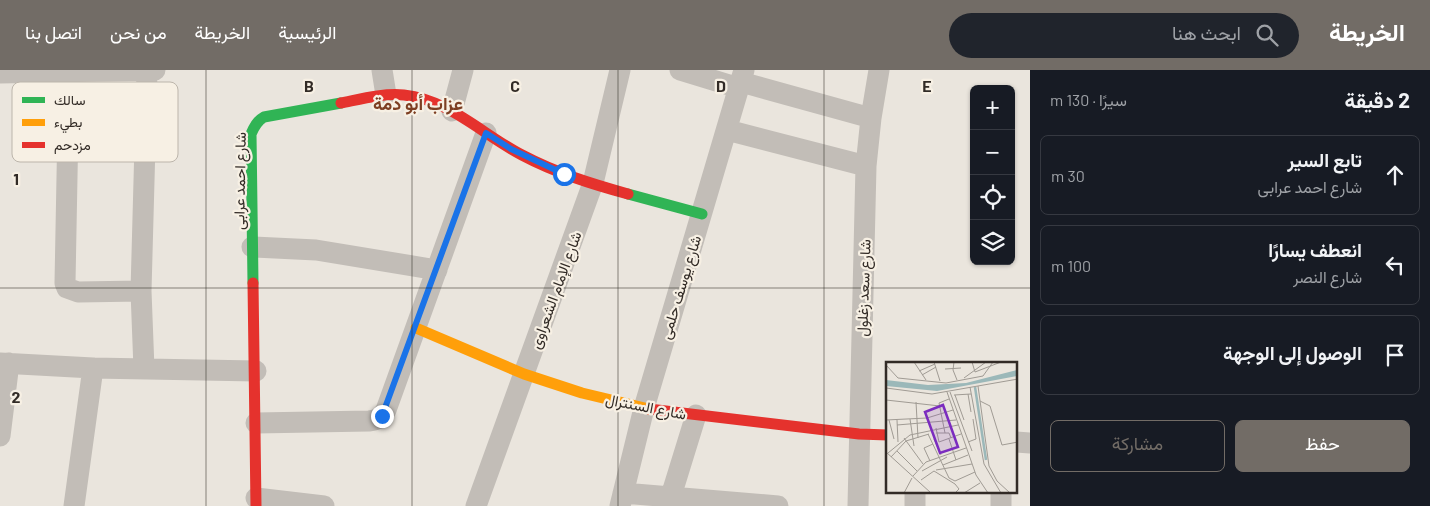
<!DOCTYPE html>
<html lang="ar">
<meta charset="utf-8">
<style>
:root{--surface:#171b24;--page:#20242c;--text:#f1f3f6;--muted:#9ea1a6;--line:#363941;--accent:#726c66}
body{margin:0;font-family:Barlow,Vazirmatn,sans-serif;background:var(--page);color:var(--text);direction:rtl}
.controls{position:absolute;right:15px;top:15px;display:grid;overflow:hidden;border-radius:8px;box-shadow:0 1px 4px #0004}
.controls button{width:45px;height:45px;display:grid;place-items:center;padding:0;border:0;border-bottom:1px solid var(--line);background:var(--surface);color:var(--text);font:25px sans-serif}
.stop{position:absolute;width:15px;height:15px;margin:-11px;border:4px solid #1a73e8;border-radius:50%;background:#fff}
.stop.end{background:#1a73e8;border-color:#fff;box-shadow:0 1px 5px #0008}
.list{margin:0;padding:0;list-style:none}
h2{display:flex;justify-content:space-between;align-items:center;height:65px;margin:0;padding:0 20px;font-size:21px}
h2 small{font-size:16px;font-weight:400;color:var(--muted)}
.list li{display:grid;grid-template-columns:32px 1fr auto;gap:15px;align-items:center;box-sizing:border-box;height:80px;margin:0 10px 10px;padding:0 10px;border:1px solid var(--line);border-radius:8px}
.list b{display:block;font-size:19px;white-space:nowrap}
.list p{margin:0;font-size:16px;white-space:nowrap;color:var(--muted)}
.list em{font-size:16px;font-style:normal;color:var(--muted)}
.actions{display:flex;gap:10px;padding:15px 20px}
.actions a{flex:1;padding:11px 0;border:1px solid var(--accent);border-radius:8px;text-align:center;font-size:18px;color:var(--accent)}
.actions .main{background:var(--accent);color:#fff}
.icon{flex:none;width:28px;height:28px;fill:none;stroke:currentColor;stroke-width:2;stroke-linecap:round;stroke-linejoin:round}
.map{position:relative;flex:none;width:1030px;height:436px;overflow:hidden;direction:ltr}
header{display:flex;align-items:center;gap:30px;box-sizing:border-box;height:70px;padding:0 25px;background:var(--accent);color:#fff}
header strong{font-size:24px}
nav{display:flex;gap:28px;margin-inline-start:auto;font-size:18px}
.search{width:350px;height:45px;background:var(--page);display:flex;align-items:center;gap:12px;box-sizing:border-box;padding:0 18px;border-radius:28px;color:var(--muted);font-size:19px}
main{display:flex}
aside{flex:1;background:var(--surface)}
.map>svg:first-child{display:block}
</style>
<header>
<strong>الخريطة</strong>
<div class="search"><svg class="icon" aria-label="search" viewBox="0 0 24 24"><circle cx="10" cy="10" r="6"/><path d="M15 15l6 6"/></svg>ابحث هنا</div>
<nav><a>الرئيسية</a><a>الخريطة</a><a>من نحن</a><a>اتصل بنا</a></nav>
</header>
<main>
<aside>
<h2>2 دقيقة<small>سيرًا · 130 m</small></h2>
<ul class="list">
<li><svg class="icon" aria-label="ahead" viewBox="0 0 24 24"><path d="M12 20V5M6 11l6-6 6 6"/></svg><div><b>تابع السير</b><p>شارع احمد عرابى</p></div><em>30 m</em></li>
<li><svg class="icon" aria-label="left" viewBox="0 0 24 24"><path d="M17 20v-9H6M10 6l-5 5 5 5"/></svg><div><b>انعطف يسارًا</b><p>شارع النصر</p></div><em>100 m</em></li>
<li><svg class="icon" aria-label="arrive" viewBox="0 0 24 24"><path d="M6 21V4h12l-3 4 3 4H6"/></svg><div><b>الوصول إلى الوجهة</b></div></li>
</ul>
<div class="actions"><a class="main">حفظ</a><a>مشاركة</a></div>
</aside>
<div class="map">
<svg width="1030" height="436" viewBox="0 0 1030 436">
<rect width="100%" height="100%" fill="#eae5dd"/>
<g fill="none" stroke-linecap="round" stroke-linejoin="round">
<!-- street -->
<path stroke="#c2bdb7" stroke-width="21" d="M382,0L386,25
M680,0L739,18
M69,1L65,213L67,218L78,222L141,221
M0,3L155,0
M741,12L871,48
M452,41L463,0
M727,60L866,96
M252,177L316,180L437,200
M0,293L93,298L256,301
M144,299L141,221L147,1
M256,353L369,351C378,350 382,347 386,340L486,63
M0,366L9,293
M1016,372L1030,373
M915,422V436
M1001,422V436
M623,423L778,436
M671,426L696,345
M256,428L324,436
M74,436L93,298
M476,436L593,113L620,0
M620,436L644,338L744,0
M858,436L866,96L871,48L879,0"/>
<!-- fast -->
<path stroke="#30b455" stroke-width="11" d="M628,124L702,144
M253,213L251,64C254,57 257,51 264,47L341,33"/>
<!-- slow -->
<path stroke="#ff9f0a" stroke-width="11" d="M416,258L524,304L582,323L649,339"/>
<!-- jam -->
<path stroke="#e5322d" stroke-width="11" d="M341,33C361,29 383,23 404,25C450,30 483,65 522,85C556,103 592,114 628,124
M253,213L256,436
M649,339L859,364L888,365"/>
</g>
<g fill="none" stroke-linecap="round" stroke-linejoin="round">
<!-- route -->
<path stroke="#1a73e8" stroke-width="6" d="M382,346L486,63L511,79L564,104"/>
</g>
<!-- grid -->
<path fill="none" stroke="#322b26" stroke-width="1" stroke-opacity="0.55" d="M206,0V436M412,0V436M618,0V436M824,0V436M0,218H1030"/>
<g text-anchor="middle" dominant-baseline="central" stroke-width="4.5" stroke-linejoin="round" paint-order="stroke">
<!-- street labels -->
<g font-size="15" fill="#322b26" stroke="#f7f0e4">
<text transform="translate(239 111) rotate(-89)">شارع احمد عرابى</text>
<text transform="translate(680 217) rotate(-73)">شارع يوسف حلمى</text>
<text transform="translate(863 218) rotate(-88)">شارع سعد زغلول</text>
<text transform="translate(555 220) rotate(-70)">شارع الإمام الشعراوى</text>
<text transform="translate(646 336) rotate(11)">شارع السنترال</text>
</g>
<!-- quarter labels -->
<g font-size="18" font-weight="bold" fill="#7d3f23" stroke="#f7f0e4">
<text x="418" y="33">عزاب أبو دمة</text>
</g>
</g>
<!-- overview -->
<g transform="translate(886 292)">
<rect width="131" height="131" fill="#eae5dd"/>
<path d="M131,8V14L51,29L0,24V18L42,23L80,21Z" fill="#9bb8b9"/>
<path fill="none" stroke="#9bb8b9" stroke-width="2.5" d="M89,25L100,98"/>
<path fill="none" stroke="#a09b94" stroke-width="1" d="M28,0L40,18M48,0L54,19M68,0L67,8L71,18M86,0L89,10L115,0M0,3L12,16L60,21L97,14L107,0M59,7L75,6M33,9L49,2M36,13L50,5M78,16L100,0M92,24L103,104L111,119L124,131M84,25L98,102L115,131M0,26L46,32L132,17M61,30L90,113L102,131M64,30L86,89M82,32L85,50M68,33L85,32M69,33L78,58M0,38L54,44M94,39L104,44L116,83L132,80M30,40L32,76M24,57L28,84M0,58L41,56L67,48M3,58L8,77M11,58L12,80M11,63L70,58M50,66L53,80L75,72M50,71H63L65,76M59,71L53,41L63,37M42,72L63,116L69,119L89,110M18,76L37,102M48,77L55,93M63,77L70,98M20,79L43,72M82,80L90,77L87,57M11,89L31,109M0,90L45,131M2,91L24,73L72,63M5,95L20,79M44,99L38,86L47,82M57,103L82,93M50,108L86,102M36,109L61,95M27,114L40,100L80,86M35,118L48,109L69,122L73,127L69,131M18,131L26,116M78,131L94,121"/>
<path fill="#7b2cbf" fill-opacity="0.15" stroke="#7b2cbf" stroke-width="2.5" d="M57,43L72,85L54,91L39,50Z"/>
<rect width="131" height="131" fill="none" stroke="#322b26" stroke-width="2.5"/>
</g>
<!-- legend -->
<rect x="12" y="12" width="166" height="80" rx="8" fill="#f7f0e4" stroke="#bcb5ab" stroke-width="1"/>
<rect x="22" y="27" width="23" height="6" fill="#30b455"/>
<rect x="22" y="49" width="23" height="7" fill="#ff9f0a"/>
<rect x="22" y="72" width="23" height="6" fill="#e5322d"/>
<g font-size="14" fill="#322b26">
<text x="54" y="35">سالك</text>
<text x="54" y="57">بطيء</text>
<text x="54" y="80">مزدحم</text>
</g>
<g font-size="16" text-anchor="middle" font-weight="bold" fill="#322b26" stroke="#f7f0e4" stroke-width="4.5" stroke-linejoin="round" paint-order="stroke">
<text x="309" y="22">B</text>
<text x="515" y="22">C</text>
<text x="721" y="22">D</text>
<text x="927" y="22">E</text>
<text x="16" y="115">1</text>
<text x="16" y="333">2</text>
</g>
</svg>
<div class="controls">
<button>+</button>
<button>−</button>
<button><svg class="icon" aria-label="locate" viewBox="0 0 24 24"><circle cx="12" cy="12" r="6"/><path d="M12 2v4M12 18v4M2 12h4M18 12h4"/></svg></button>
<button><svg class="icon" aria-label="layers" viewBox="0 0 24 24"><path d="M12 4l9 5-9 5-9-5zM3 14l9 5 9-5"/></svg></button>
</div>
<div class="stop" style="left:564px;top:104px"></div>
<div class="stop end" style="left:382px;top:346px"></div>
</div>
</main>
